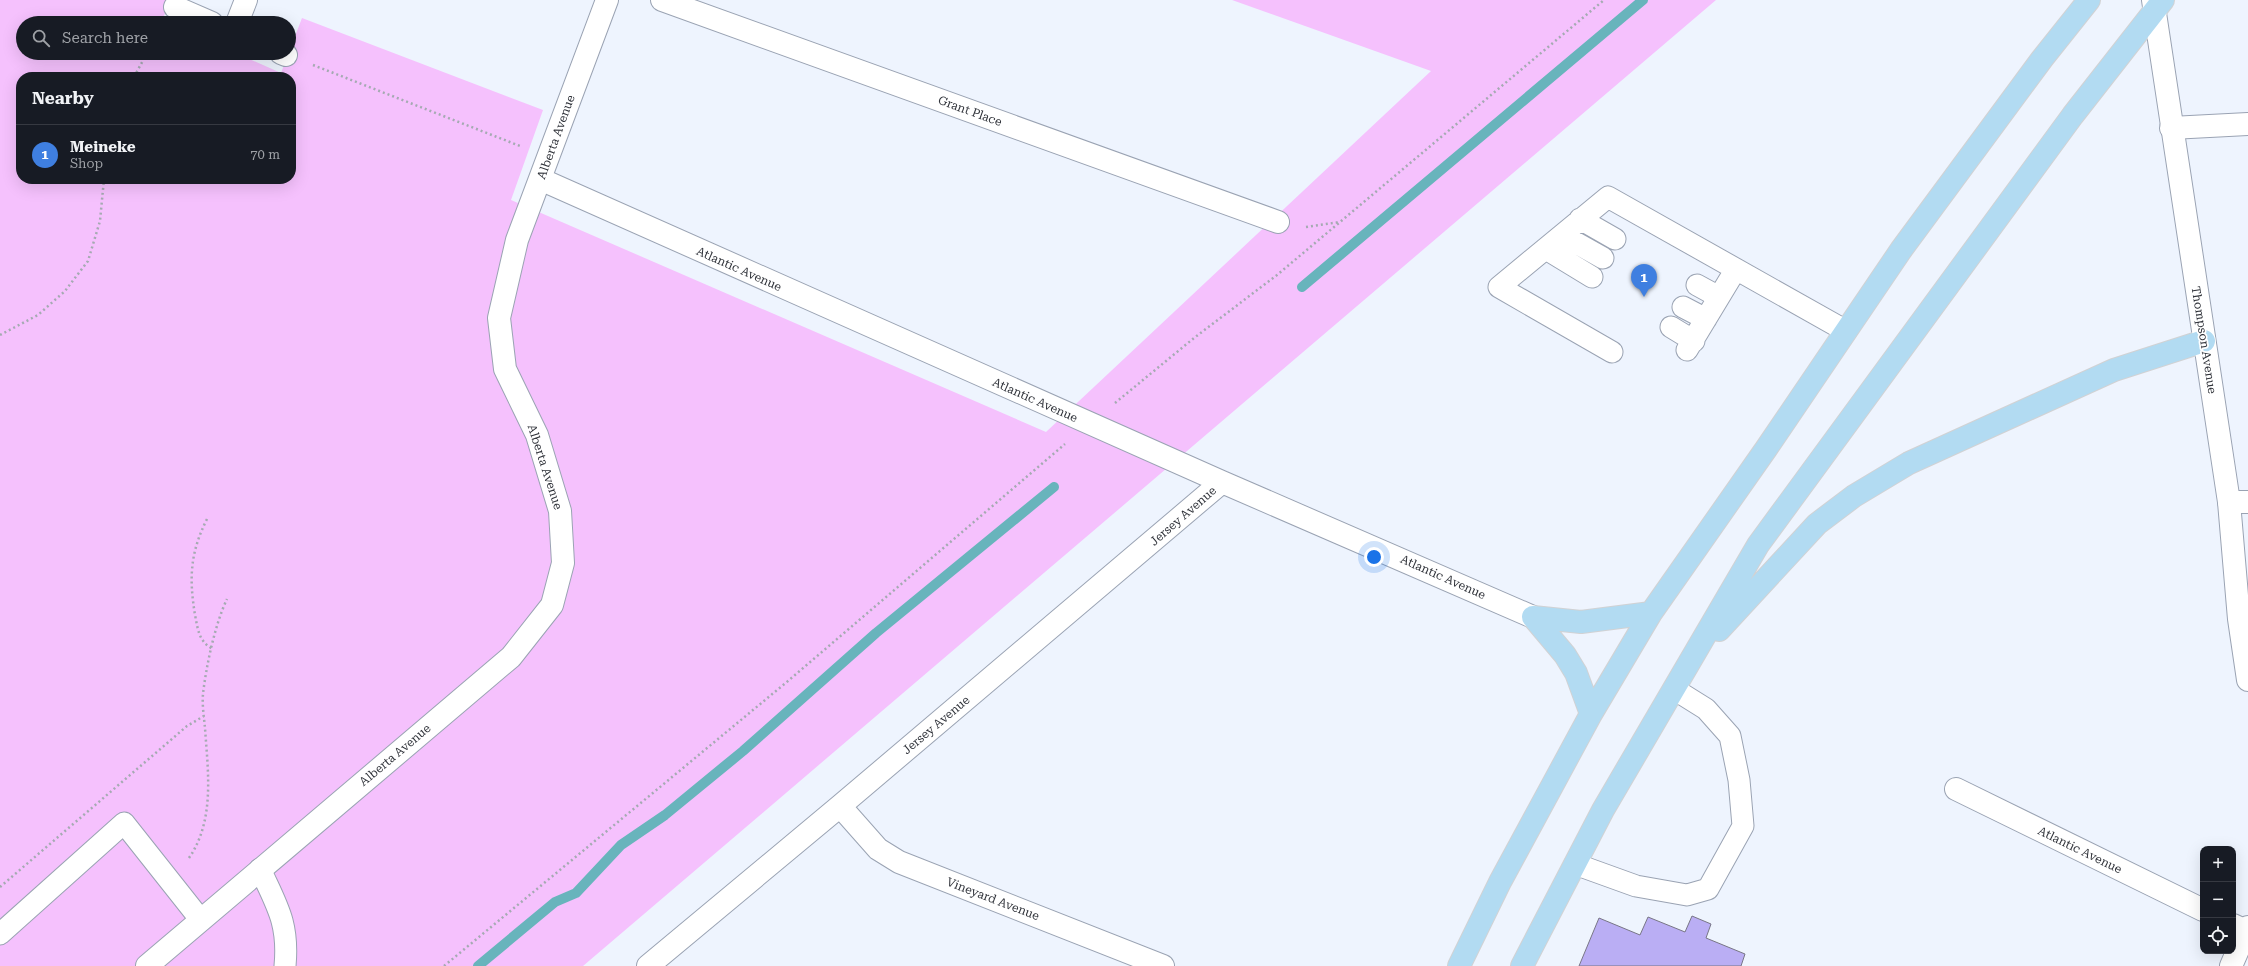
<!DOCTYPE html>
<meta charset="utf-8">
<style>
:root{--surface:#171b24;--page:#20242c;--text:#f1f3f6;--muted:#9ea1a6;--line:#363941;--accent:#c8ab98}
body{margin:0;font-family:"Roboto Serif",serif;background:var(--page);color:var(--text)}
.controls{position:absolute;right:12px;bottom:12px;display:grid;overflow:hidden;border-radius:8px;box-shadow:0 4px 16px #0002}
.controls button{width:36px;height:36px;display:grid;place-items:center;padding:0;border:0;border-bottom:1px solid var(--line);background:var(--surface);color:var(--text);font:20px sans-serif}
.you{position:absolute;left:1374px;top:557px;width:14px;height:14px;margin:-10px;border:3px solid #fff;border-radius:50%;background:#1a73e8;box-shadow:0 0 0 6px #1a73e833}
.badge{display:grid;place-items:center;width:26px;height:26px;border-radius:50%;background:var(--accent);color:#fff;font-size:13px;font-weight:700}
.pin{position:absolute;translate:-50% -33px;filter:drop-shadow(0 1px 2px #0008)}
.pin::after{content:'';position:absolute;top:21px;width:14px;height:12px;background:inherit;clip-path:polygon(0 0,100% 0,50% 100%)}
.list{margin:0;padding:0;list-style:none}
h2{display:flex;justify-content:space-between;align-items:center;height:52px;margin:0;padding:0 16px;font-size:17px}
h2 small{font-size:13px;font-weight:400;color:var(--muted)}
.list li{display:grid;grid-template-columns:26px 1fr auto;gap:12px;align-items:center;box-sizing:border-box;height:60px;padding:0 16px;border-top:1px solid var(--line)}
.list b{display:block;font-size:15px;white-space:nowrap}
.list p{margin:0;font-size:13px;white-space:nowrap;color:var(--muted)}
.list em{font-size:13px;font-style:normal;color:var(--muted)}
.icon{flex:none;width:22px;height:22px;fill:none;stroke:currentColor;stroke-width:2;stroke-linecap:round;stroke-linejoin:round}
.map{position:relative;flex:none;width:2248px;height:966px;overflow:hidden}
.search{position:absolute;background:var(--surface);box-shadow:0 4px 16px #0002;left:16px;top:16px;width:280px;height:44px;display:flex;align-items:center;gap:10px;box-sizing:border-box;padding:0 14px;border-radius:22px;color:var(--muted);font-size:15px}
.panel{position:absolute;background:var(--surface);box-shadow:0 4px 16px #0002;left:16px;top:72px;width:280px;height:112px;border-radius:16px}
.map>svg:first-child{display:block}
</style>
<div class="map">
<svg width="2248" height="966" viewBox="0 0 2248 966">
<rect width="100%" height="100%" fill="#eef4fe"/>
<!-- green -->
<path fill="#f5c1fd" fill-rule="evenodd" d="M0,0H171L162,20L168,23H23V53H236L281,73L302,18L543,110L511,200L1046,432L1431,71L1232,0H1716L583,966H0ZM21,77H291V179H21Z"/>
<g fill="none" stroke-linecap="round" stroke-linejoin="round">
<!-- stream -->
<path stroke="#68b4bc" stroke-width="10" d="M1302,287L1643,0
M478,966L555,902L576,893L621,845L665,815L743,751L876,633L1054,487"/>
</g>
<!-- building -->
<path fill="#baaef4" stroke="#787686" d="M1692,916L1711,924L1706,938L1745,954L1741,966H1579L1599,918L1640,935L1648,917L1685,932Z"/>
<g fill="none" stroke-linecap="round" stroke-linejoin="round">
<defs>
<path id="service" d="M1580,219L1615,239
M1562,235L1603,258
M1546,249L1592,277
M1697,285L1719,297
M1683,307L1706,319
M1671,327L1694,341
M1687,350L1736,269
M1612,352L1499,287L1608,197L1846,331
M1575,864L1636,886L1687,895L1708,889L1743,826L1739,780L1730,736L1706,709L1674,689
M260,869C277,906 289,923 285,966
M0,934L124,823L200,919"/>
<path id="minor" d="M662,0L1278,222
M175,7L212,23
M237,23L246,0
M281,53L286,55
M2171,128L2248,124
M540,179L1222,482L1533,617
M2229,502H2248
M1956,789L2203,910
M840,806L878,849L899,862L1163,966
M2233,925L2246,931
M147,966L511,657L552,605L563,563L560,511L537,435L505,369L499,318L517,240L607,0
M648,966L840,806L1222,482"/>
<path id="tertiary" d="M2153,0L2229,502L2239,619L2248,680
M2231,966L2248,927"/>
<path id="trunk" d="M1533,617L1581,622L1651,613
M1533,617L1565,655L1576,673L1591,714
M1719,630L1817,524L1854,496L1909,463L2114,370L2204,341
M1459,966L1500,882L1591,714L1651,613L1766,449L1901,250L2042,59L2089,0
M1522,966L1603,810L1758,545L2073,115L2163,0"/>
</defs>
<!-- service casing -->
<use href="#service" stroke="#9aa3b3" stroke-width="23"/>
<!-- minor casing -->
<use href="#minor" stroke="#9aa3b3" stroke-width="24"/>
<!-- tertiary casing -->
<use href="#tertiary" stroke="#9aa3b3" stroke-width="24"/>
<!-- trunk casing -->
<use href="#trunk" stroke="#d1d2d4" stroke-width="24"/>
<!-- path -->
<path stroke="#a5aab2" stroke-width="2.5" stroke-dasharray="2 3" stroke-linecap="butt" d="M313,65L520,146
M134,77L147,53
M1306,227L1340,222
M0,335L38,315L65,291L88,261L100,221L104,179
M1115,403L1194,338L1277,275L1604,0
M207,519C190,553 189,578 195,615C198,630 199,642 213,649
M189,858C215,820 208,772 205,728C204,717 202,705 203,694C206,667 215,624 227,599
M0,887L187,726L204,716
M444,966L788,681L1065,444"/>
<!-- service -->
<use href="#service" stroke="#fff" stroke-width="21"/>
<!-- minor -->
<use href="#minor" stroke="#fff" stroke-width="22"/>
<!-- tertiary -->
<use href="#tertiary" stroke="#fff" stroke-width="22"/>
<!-- trunk -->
<use href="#trunk" stroke="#b2dbf2" stroke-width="22"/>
</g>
<g text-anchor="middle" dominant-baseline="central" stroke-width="3.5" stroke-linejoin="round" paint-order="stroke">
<!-- street labels -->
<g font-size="12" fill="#30333a" stroke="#fff">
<text transform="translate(970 111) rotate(20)">Grant Place</text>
<text transform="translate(556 137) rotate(-70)">Alberta Avenue</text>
<text transform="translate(739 269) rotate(24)">Atlantic Avenue</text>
<text transform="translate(2204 340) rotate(81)">Thompson Avenue</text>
<text transform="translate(1035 400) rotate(24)">Atlantic Avenue</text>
<text transform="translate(545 467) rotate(72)">Alberta Avenue</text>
<text transform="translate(1183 516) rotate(-41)">Jersey Avenue</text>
<text transform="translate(1443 577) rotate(24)">Atlantic Avenue</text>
<text transform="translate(936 725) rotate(-40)">Jersey Avenue</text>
<text transform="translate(395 755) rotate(-40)">Alberta Avenue</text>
<text transform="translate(2080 850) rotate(26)">Atlantic Avenue</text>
<text transform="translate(993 899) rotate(21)">Vineyard Avenue</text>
</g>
</g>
</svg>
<div class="controls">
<button>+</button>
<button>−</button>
<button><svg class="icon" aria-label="locate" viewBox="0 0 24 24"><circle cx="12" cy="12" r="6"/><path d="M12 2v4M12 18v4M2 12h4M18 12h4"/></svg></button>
</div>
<div class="you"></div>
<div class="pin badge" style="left:1644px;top:297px;background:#3f7fe0">1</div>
<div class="search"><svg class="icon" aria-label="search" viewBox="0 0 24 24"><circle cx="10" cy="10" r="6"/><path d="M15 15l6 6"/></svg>Search here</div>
<section class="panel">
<h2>Nearby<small></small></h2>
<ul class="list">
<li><span class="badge" style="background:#3f7fe0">1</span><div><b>Meineke</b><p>Shop</p></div><em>70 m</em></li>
</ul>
</section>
</div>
